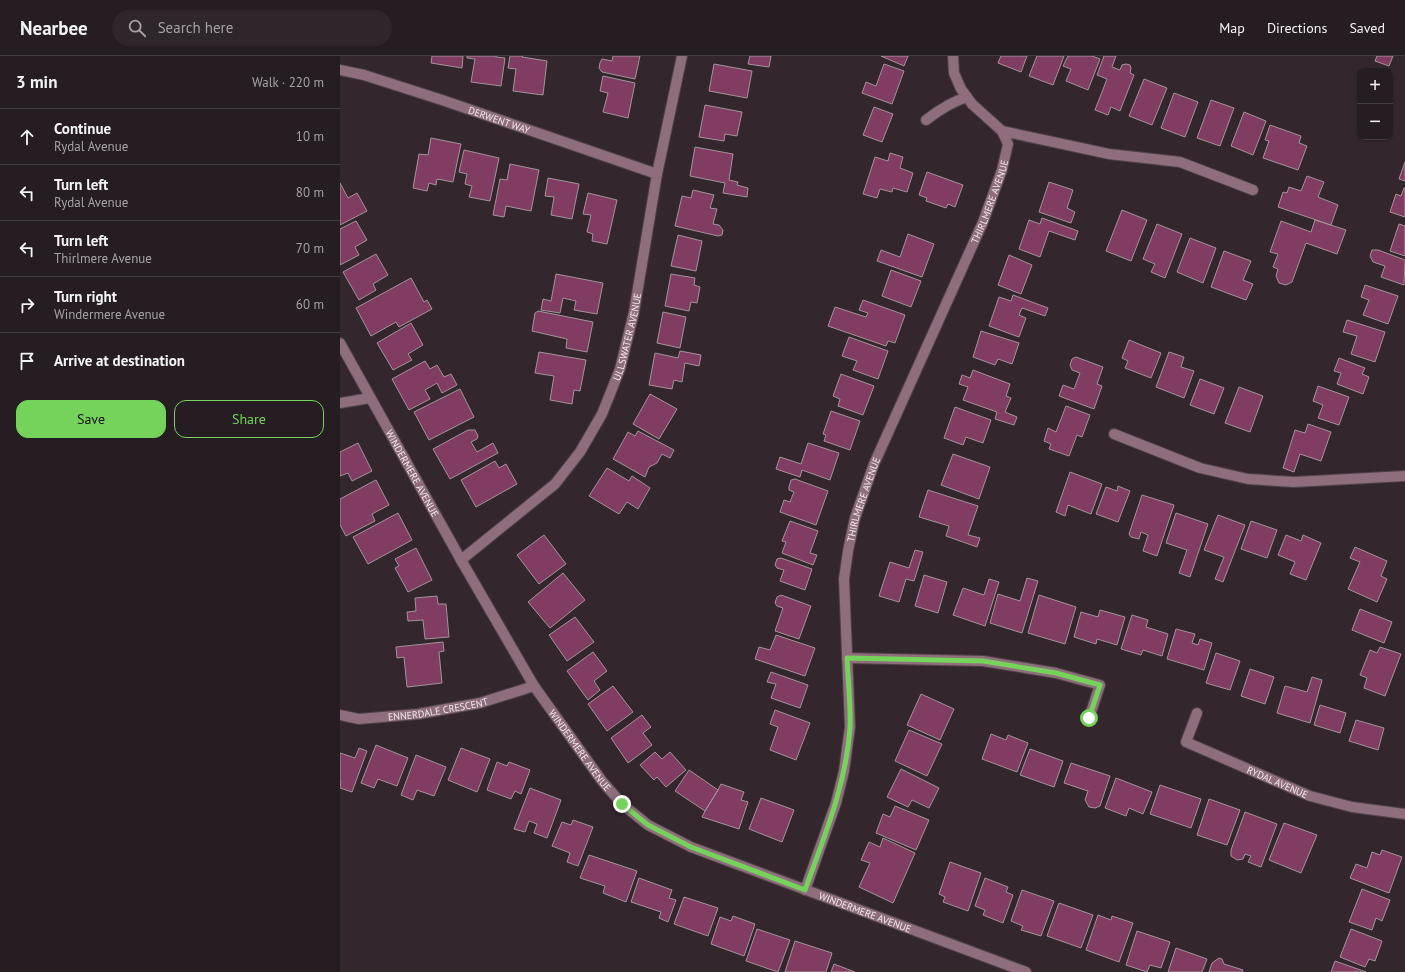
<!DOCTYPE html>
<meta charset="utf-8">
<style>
:root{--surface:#261d22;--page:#2e262a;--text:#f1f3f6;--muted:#a4a2a5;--line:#423b40;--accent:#75d25b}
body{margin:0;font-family:"PT Sans",sans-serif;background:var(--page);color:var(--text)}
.controls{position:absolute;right:12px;top:12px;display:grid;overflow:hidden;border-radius:8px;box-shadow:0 1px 3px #0004}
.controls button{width:36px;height:36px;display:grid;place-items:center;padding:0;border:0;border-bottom:1px solid var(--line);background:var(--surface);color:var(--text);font:20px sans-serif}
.stop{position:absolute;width:12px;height:12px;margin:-9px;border:3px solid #75d25b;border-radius:50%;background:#fff}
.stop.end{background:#75d25b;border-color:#fff;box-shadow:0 1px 4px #0008}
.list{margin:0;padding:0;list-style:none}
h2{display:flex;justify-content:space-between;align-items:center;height:52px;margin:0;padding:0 16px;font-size:17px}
h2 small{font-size:13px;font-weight:400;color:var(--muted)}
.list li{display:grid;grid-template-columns:26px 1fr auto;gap:12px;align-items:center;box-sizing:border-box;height:56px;padding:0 16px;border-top:1px solid var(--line)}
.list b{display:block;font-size:15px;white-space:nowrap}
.list p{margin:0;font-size:13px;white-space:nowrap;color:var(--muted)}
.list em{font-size:13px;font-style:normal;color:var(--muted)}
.actions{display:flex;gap:8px;padding:12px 16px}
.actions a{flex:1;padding:9px 0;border:1px solid var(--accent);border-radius:12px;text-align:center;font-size:14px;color:var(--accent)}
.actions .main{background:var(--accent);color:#111}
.icon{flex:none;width:22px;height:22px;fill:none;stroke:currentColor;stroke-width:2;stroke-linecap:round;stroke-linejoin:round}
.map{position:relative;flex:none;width:1065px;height:916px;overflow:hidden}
header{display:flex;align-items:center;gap:24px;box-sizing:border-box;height:56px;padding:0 20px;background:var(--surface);border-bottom:1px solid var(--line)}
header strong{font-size:19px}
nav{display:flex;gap:22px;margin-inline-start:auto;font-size:14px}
.search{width:280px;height:36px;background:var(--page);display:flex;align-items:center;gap:10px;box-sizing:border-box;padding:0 14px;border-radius:22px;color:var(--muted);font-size:15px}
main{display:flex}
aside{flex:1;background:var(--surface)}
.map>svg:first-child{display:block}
</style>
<header>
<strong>Nearbee</strong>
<div class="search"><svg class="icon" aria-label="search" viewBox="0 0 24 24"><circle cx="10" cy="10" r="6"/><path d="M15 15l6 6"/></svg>Search here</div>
<nav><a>Map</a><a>Directions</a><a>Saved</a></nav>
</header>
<main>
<aside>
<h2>3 min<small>Walk · 220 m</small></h2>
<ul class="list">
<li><svg class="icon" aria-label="ahead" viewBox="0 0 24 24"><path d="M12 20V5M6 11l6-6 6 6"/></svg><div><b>Continue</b><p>Rydal Avenue</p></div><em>10 m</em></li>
<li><svg class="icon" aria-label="left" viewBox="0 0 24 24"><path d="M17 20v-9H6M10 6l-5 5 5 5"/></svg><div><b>Turn left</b><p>Rydal Avenue</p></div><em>80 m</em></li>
<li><svg class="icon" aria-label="left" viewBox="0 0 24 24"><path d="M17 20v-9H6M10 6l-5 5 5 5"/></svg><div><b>Turn left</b><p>Thirlmere Avenue</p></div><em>70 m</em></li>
<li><svg class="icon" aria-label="right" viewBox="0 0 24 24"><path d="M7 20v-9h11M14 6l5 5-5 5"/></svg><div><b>Turn right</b><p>Windermere Avenue</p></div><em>60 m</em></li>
<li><svg class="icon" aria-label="arrive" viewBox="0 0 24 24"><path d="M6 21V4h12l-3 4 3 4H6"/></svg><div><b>Arrive at destination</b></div></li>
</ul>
<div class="actions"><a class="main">Save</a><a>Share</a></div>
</aside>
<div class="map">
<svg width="1065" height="916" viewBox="0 0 1065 916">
<rect width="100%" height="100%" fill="#33272d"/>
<!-- building -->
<path fill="#813c61" stroke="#a3949b" d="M92,0H123L122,12L91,7Z
M127,0H156V1L165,2L161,30L131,26L135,3L127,2Z
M170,0H183L182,1L207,5L203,39L173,35L176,13L168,12Z
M273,0H300L295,23L262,16L259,12L260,7L262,3L272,5Z
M410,0H431L429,11L408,8Z
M541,0H568L564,10Z
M661,0H687L681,16L658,7Z
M697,0H724L713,29L689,20Z
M728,0H752L760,3L748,34L726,25L731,13L723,10Z
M764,0H776L772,11L780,14L782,9L786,8L790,9L791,12L790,17L794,19L780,55L771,51L768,59L755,54L767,23L757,19Z
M1037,0H1053L1049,10L1035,5Z
M374,8L412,15L407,42L369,35Z
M544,8L564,15L552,48L522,37L526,26L536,30Z
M263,20L295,27L288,62L263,56L268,37L260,35Z
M804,23L827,32L812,69L789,60Z
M834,37L858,46L845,81L821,72Z
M871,44L894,52L880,90L857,82Z
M365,49L402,56L397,80L385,78L384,85L359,81Z
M534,51L553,58L542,86L523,79Z
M904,56L926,65L913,99L891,90Z
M930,69L961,80L959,87L967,90L958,114L923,102L929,85L925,84Z
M91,82L121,88L113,126L97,123L96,129L89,127L87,135L73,132L79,98L88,99Z
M355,91L393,98L389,124L398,126L397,129L408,132L407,141L383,137L385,127L350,120Z
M124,94L159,102L150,145L129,141L132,130L125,128L127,118L119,116Z
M550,97L563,101L560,112L573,117L567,136L553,132L552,136L540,133L537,142L523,138L535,101L548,105Z
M1065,106V125L1059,123Z
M170,108L199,114L191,155L166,150L164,161L153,159L160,123L167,124Z
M587,116L623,129L615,151L608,148L606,152L586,145L587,142L579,139Z
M967,120L984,126L978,141L998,149L991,169L938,151L943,136L947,137L949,131L961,135Z
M208,122L239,128L232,163L211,159L214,141L205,140Z
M709,126L733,134L727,152L735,156L731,167L699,156Z
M0,127L8,142L17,137L27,155L0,169Z
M1064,132H1065V161L1050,156L1056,138L1061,140Z
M353,134L374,139L370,152L377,153L373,168L379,169L383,174L382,179L378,180L335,170L342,140L351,142Z
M248,137L277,144L267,188L252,185L253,178L247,176L251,159L243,158Z
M782,154L807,164L791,205L766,195Z
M702,162L738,175L735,184L709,175L700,201L679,193L689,164L700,168Z
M975,164L1006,174L997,198L966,187L952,226L946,229L939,227L936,220L938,213L933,211L938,198L930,196L941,165L971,176Z
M16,165L27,184L15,191L19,199L0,209V173Z
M817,168L842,178L825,222L811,216L815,208L803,203Z
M1059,168L1065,170V200L1050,195Z
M568,178L594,188L582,221L537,205L541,194L560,201Z
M338,179L362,185L356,215L331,210Z
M850,182L876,192L863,227L837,216Z
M1032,194H1038L1065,204L1064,229L1041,221L1045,210L1033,206L1030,200Z
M884,195L911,205L903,224L913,228L906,244L871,231Z
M36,198L48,219L33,228L36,234L19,244L3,216Z
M669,199L692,209L681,238L658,229Z
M551,214L581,225L571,251L542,240Z
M216,218L263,227L257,258L234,254L236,245L223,242L220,257L201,254L203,243L211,245Z
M331,218L355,222L354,229L360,231L357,247L351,246L349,255L325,250Z
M71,222L84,246L87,244L92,253L59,271L56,266L31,280L16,252Z
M1025,229L1058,240L1048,268L1023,259L1029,244L1021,241Z
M673,239L708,252L705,260L682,252L679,259L686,262L679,281L649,270L659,241L671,245Z
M523,244L565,259L555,287L548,285L546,290L488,270L495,251L526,261L528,257L519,254Z
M198,255L253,266L247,296L226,292L227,283L192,275L195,257Z
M323,256L346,261L340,292L317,287Z
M1007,264L1045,276L1035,306L1011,298L1017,280L1003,276Z
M71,267L83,289L68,298L72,304L53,314L37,287Z
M641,275L679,287L672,308L658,303L655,309L633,301Z
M509,281L548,295L538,323L513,314L517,305L502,300Z
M789,284L821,297L811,322L785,312L788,305L782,302Z
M340,295L361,299L359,310L345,307L342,326L334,324L332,333L309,329L315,297L338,302Z
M199,296L246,304L240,335L234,334L232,348L210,344L214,320L195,317Z
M829,296L844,301L841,311L854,315L844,342L816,331Z
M736,301L763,311L757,328L762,330L754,353L719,340L723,329L734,333L740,317L732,314L730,309L732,303Z
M999,302L1025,312L1022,318L1029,321L1023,338L997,328L1001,317L994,315Z
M85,305L90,313L97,309L104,321L111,318L117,329L102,337L97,327L85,334L90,343L69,354L52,323Z
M633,314L670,328L666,340L671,342L665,356L677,361L674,369L655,363L657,356L623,344L628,331L619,328L622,319L630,322Z
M501,318L534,330L523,359L498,350L500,343L493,340Z
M860,323L884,332L874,358L850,349Z
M978,330L1009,341L999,369L978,362L983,349L973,345Z
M899,331L923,340L910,376L885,367Z
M120,333L134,361L89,384L74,356Z
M310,338L337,353L319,383L293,368Z
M726,350L750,359L742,381L737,379L729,400L709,393L711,388L704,385L708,372L716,376Z
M615,351L651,364L643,387L626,381L623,389L604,382Z
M491,355L520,365L510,394L484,385L486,379L483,378Z
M968,368L991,376L981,405L960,398L954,416L943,412L955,374L965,377Z
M128,374H135L138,380L137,383L131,386L137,396L153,387L158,397L110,423L93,393Z
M298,375L334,394L330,402L322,398L317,407L309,411L305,421L273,403L288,376L295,380Z
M18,387L32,415L12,425L8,417L0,420V396Z
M468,387L499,397L490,424L462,414L460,421L436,413L440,401L461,408Z
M613,398L650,411L639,443L601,429Z
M155,405L159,412L166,408L177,428L136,451L121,424Z
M267,412L289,425L292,420L310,432L298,453L287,446L279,458L249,440Z
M730,416L762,428L751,458L728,449L725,460L716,456Z
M455,423L488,435L476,469L440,456L444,444L450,446L454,436L449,434V431L451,424Z
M36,424L49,449L32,458L35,465L6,480L0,469V443Z
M778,430L790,435L778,466L756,458L766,431L777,435Z
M588,434L638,450L628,479L640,482L637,491L606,480L609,470L579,461Z
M802,439L834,449L817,500L803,495L808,479L801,476L799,483L791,481L789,478Z
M58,457L72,484L28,508L13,481Z
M836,457L868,468L850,521L839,517L847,494L826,487Z
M878,459L905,469L883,526L875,523L884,501L864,494Z
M450,465L478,475L470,497L477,499L473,509L442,497L446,486L442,485Z
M911,465L937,474L927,502L901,493Z
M204,479L226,508L199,528L177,499Z
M946,479L961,485L963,479L981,487L966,524L950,518L955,506L938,499Z
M1015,491L1047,505L1041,520L1047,523L1037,546L1008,533L1020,506L1010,502Z
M76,492L92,524L68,536L55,512L59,510L55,503Z
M575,494L583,496L574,525L566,523L559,546L539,540L550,506L569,512Z
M441,502L472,513L465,534L440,525L444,514L437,512L435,509L437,503Z
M223,517L245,544L210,572L188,546Z
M584,519L607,526L598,557L575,550Z
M687,522L698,525L682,577L650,567L658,538L680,545Z
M649,523L659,526L645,570L613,559L623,532L644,539Z
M441,539L471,550L459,583L435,575L443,552L437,550L435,547L437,541Z
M699,539L736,551L725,588L688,577Z
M97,540L98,548H106L109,581L85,583L83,564L68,565L67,556L76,555L75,542Z
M1020,553L1052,566L1044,587L1012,574Z
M760,554L785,561L777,589L757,583L756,588L734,581L741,556L758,561Z
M792,559L808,564L806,571L828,578L822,600L803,594L801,599L781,593Z
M235,561L254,586L227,605L209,579Z
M836,573L855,578L852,587L858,589L860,583L872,587L864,614L827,603Z
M436,579L475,592L465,620L415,603L419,591L430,594Z
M103,586L104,595L99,596L102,627L67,631L64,601L57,602L56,591Z
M1040,591L1061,598L1045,640L1024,632L1027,622L1020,619L1030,594L1037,597Z
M253,596L267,615L254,625L260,634L248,644L227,615Z
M876,597L900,605L890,634L866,627Z
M910,613L934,621L925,648L901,640Z
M431,616L468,629L460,652L431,642L436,628L427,626Z
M972,621L982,624L970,667L937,657L945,630L967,636Z
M273,630L293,656L267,675L248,648Z
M581,638L614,653L600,684L567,669Z
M980,649L1006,657L1000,677L974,669Z
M435,654L470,667L456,704L430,694L438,671L430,668Z
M302,659L311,671L303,677L312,689L288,707L271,682Z
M1016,664L1044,672L1038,694L1009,685Z
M569,674L602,688L587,720L555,705Z
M651,678L666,684L668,679L688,687L677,716L642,703Z
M36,689L68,702L57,730L38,723L34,732L21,727Z
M19,692L27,695L12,736L0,732L1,725H0V697L15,702Z
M121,692L150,703L137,736L108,724Z
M690,693L723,705L714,731L680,719Z
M315,696L322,703L330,696L346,714L326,731L317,721L314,724L300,709Z
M76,699L106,711L94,740L77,734L73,744L61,739Z
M157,706L167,710L169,706L190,714L181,738L175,735L171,743L147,734Z
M731,707L770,720L760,750L755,752L749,751L745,744L748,735L724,727Z
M561,713L599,732L589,752L572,744L568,751L547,741Z
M349,714L378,734L365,755L335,735Z
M776,722L812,736L803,758L789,752L786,760L765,752Z
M381,728L404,736L401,744L408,746L399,773L362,761L365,755L378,734Z
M820,729L861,743L851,772L810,758Z
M190,732L221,744L207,782L194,777L197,768L189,765L185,776L174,773Z
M421,742L454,754L442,786L409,773Z
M869,743L900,754L887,789L857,779Z
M555,750L589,764L576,794L536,777L543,758L550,761Z
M905,756L937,768L921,811L908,806L911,800L905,798L903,803L897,804L891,800V794Z
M233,764L253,771L238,810L227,806L230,797L212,790L222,766L231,769Z
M944,767L977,779L961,817L929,804Z
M543,782L575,797L553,847L519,831L530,807L521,804L529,786L540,791Z
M1042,794L1062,801L1049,837L1010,822L1016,808L1027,812L1032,796L1040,799Z
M249,799L297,815L286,846L263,837L265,830L240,822Z
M610,806L641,817L628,855L603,846L605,841L599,838Z
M299,822L332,834L329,842L336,844L328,866L319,862L321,856L291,846Z
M645,822L668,831L666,836L673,839L663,867L643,859L645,854L635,850Z
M1022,833L1050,844L1042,865L1036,862L1032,874L1009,866Z
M682,834L714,845L701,880L681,874L683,870L671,865Z
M344,841L378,852L368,880L334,868Z
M719,847L753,859L741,892L707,880Z
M758,859L771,864L772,860L793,867L779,906L746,894Z
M393,860L415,868L404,900L371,888L380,861L391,865Z
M417,873L450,884L438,916L406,905Z
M1011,873L1042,885L1035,905L1029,903L1025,911L1000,901Z
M797,875L830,886L821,912L810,909L807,916L786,909Z
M455,885L492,897L486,916H445Z
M836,892L867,903L862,916H828Z
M879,902L882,903L884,908L903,914L902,916H869L872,907Z
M995,905L1026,916H991Z
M494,908L515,916H491Z"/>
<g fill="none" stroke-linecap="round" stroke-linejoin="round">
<defs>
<g id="minor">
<path d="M613,0L614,17L621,33L632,48L662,75L769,98L840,106L913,134"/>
<path id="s1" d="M0,14L24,19L102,44L317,118"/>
<path d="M586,64C599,54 611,46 627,41"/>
<path id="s2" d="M0,287L121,504L194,630L262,725L282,748L308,769L351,791L686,916"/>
<path d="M0,347L30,342"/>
<path d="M774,378L860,412L908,423L954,426L1065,420"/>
<path id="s3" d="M121,504L215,428L240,396L262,358L280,313L294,256L317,118L342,0"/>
<path d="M507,602L643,605L716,617L760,629L749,662"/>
<path id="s4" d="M857,657L846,686L970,740L1012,751L1065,758"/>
<path id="s5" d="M0,659L19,663L78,658L140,647L194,630"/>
<path id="s6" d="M465,834L496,747L504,715L510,671L504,523L508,495L515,462L534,408L643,166L662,114L668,88L662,75"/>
</g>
</defs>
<!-- minor casing -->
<use href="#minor" stroke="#4e4248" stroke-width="12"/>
<!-- minor -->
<use href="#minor" stroke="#8e6d7c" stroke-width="10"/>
</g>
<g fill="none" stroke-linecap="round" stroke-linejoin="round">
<!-- route -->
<path stroke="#75d25b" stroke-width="5" d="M282,748L308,769L351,791L465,834C484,781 506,729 510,672C511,649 508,625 507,602L643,605L716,617L760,629L749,662"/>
</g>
<g text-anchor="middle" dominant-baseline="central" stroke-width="3.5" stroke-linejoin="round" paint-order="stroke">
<!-- street labels -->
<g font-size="10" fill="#f1e9ec" stroke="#291e23">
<text stroke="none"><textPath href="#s1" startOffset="167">DERWENT WAY</textPath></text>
<text stroke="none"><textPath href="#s6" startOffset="724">THIRLMERE AVENUE</textPath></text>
<text stroke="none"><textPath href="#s3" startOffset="287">ULLSWATER AVENUE</textPath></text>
<text stroke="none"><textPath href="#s2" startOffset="149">WINDERMERE AVENUE</textPath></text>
<text stroke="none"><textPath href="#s6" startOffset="400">THIRLMERE AVENUE</textPath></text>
<text stroke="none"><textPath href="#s5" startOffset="99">ENNERDALE CRESCENT</textPath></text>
<text stroke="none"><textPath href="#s2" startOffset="473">WINDERMERE AVENUE</textPath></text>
<text stroke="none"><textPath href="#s4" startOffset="131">RYDAL AVENUE</textPath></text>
<text stroke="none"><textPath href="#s2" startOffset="809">WINDERMERE AVENUE</textPath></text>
</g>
</g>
</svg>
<div class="controls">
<button>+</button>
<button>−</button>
</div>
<div class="stop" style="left:749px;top:662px"></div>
<div class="stop end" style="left:282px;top:748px"></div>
</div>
</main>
